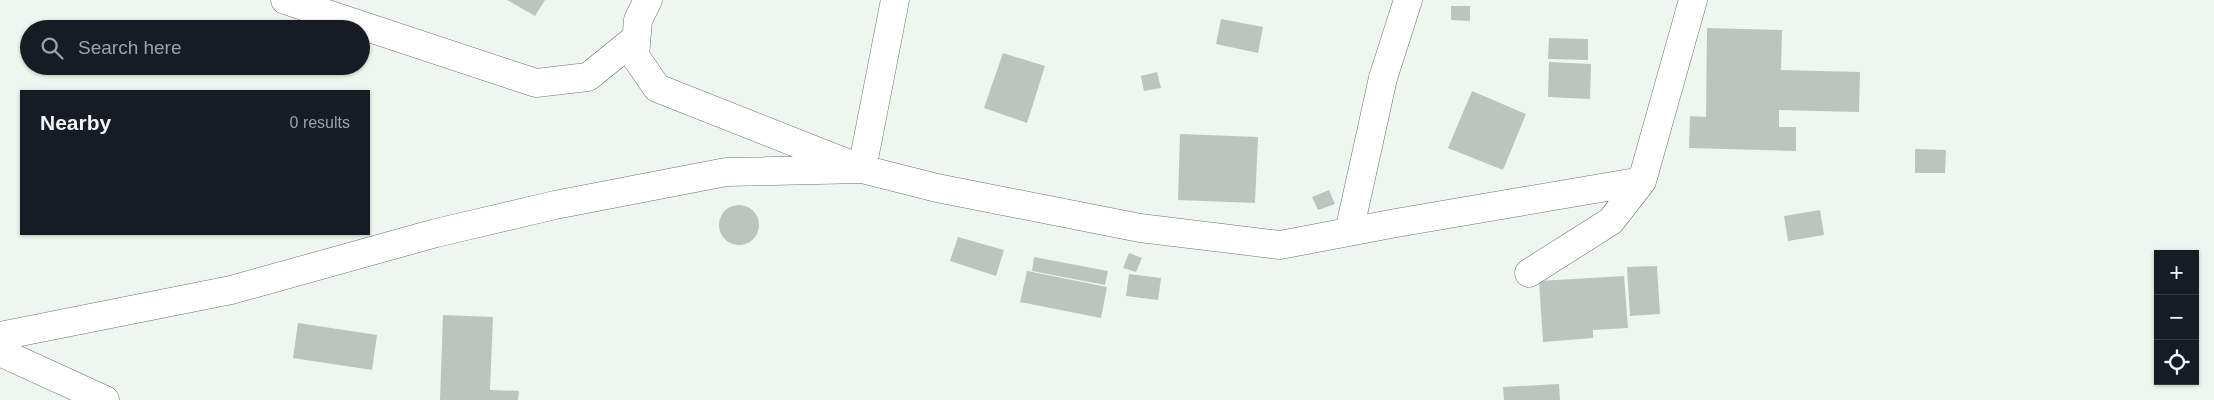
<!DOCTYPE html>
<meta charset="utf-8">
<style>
:root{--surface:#171b24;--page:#242831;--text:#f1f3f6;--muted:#9ea1a6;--line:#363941}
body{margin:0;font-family:Arial,sans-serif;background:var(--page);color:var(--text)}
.controls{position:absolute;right:15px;bottom:15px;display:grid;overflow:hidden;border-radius:0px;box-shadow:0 1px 4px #0004}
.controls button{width:45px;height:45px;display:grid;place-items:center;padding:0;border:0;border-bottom:1px solid var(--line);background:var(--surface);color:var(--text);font:25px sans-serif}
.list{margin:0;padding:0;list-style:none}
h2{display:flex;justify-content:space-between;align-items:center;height:65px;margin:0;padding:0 20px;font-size:21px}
h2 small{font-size:16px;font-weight:400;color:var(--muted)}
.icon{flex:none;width:28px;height:28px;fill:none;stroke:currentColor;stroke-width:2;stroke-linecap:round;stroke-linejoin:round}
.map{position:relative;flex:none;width:2214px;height:400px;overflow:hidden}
.search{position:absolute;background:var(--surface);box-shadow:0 1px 4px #0004;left:20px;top:20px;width:350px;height:55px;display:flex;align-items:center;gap:12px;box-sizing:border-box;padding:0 18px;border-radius:28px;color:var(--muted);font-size:19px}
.panel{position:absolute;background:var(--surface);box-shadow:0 1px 4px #0004;left:20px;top:90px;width:350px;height:145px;border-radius:0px}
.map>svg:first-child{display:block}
</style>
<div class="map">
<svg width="2214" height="400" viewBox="0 0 2214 400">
<rect width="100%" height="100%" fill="#eff6ef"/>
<!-- building -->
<path fill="#bcc4bd" d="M507,0H545L535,16Z
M1451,6H1470V21L1451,20Z
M1221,19L1263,27L1258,53L1216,44Z
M1707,28L1782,30L1781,70L1860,72L1859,112L1779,110V127H1796V151L1689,148L1690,116L1706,117Z
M1549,38L1588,39V60L1548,59Z
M1003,53L1045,66L1027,123L984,108Z
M1549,62L1591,64L1590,99L1548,97Z
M1157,72L1161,88L1144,91L1141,76Z
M1472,91L1526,114L1503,170L1448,148Z
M1180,134L1258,137L1255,203L1178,200Z
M1915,149L1946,150L1945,173H1915Z
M1329,190L1335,204L1318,210L1312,197Z
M719 225a20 20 0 1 1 40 0a20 20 0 1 1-40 0Z
M1820,210L1824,235L1788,241L1784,216Z
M958,237L1004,250L996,276L950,261Z
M1129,253L1142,258L1136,272L1123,268Z
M1034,257L1108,271L1105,285L1032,271Z
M1657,266L1660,314L1630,316L1627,267Z
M1027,271L1107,287L1101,318L1020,302Z
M1129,274L1161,278L1158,300L1126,296Z
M1624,276L1628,328L1593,330V338L1543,342L1539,281Z
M443,315L493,317L490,390L519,391L518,400H440Z
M298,323L377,335L372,370L293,358Z
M1559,384L1560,400H1504L1503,387Z"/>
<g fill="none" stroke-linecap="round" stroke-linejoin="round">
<defs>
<path id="minor" d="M285,0L536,83L588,77L636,38
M648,0L638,20L635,56L657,88L862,169L895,0
M1349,232L1383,78L1408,0
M1529,273L1611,221L1642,181L1693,0
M0,336L231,290L436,233L555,205L726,172L862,169L937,188L1140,228L1280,245L1396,223L1642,181
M0,352L105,400"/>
</defs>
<!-- minor casing -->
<use href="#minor" stroke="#6c736d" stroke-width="29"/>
<!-- minor -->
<use href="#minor" stroke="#fff" stroke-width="28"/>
</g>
</svg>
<div class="controls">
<button>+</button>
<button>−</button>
<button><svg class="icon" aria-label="locate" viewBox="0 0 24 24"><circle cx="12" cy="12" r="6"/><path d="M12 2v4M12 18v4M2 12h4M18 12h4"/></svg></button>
</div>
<div class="search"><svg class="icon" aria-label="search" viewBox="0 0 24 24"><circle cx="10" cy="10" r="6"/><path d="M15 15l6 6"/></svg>Search here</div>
<section class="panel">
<h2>Nearby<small>0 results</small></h2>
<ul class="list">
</ul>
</section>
</div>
